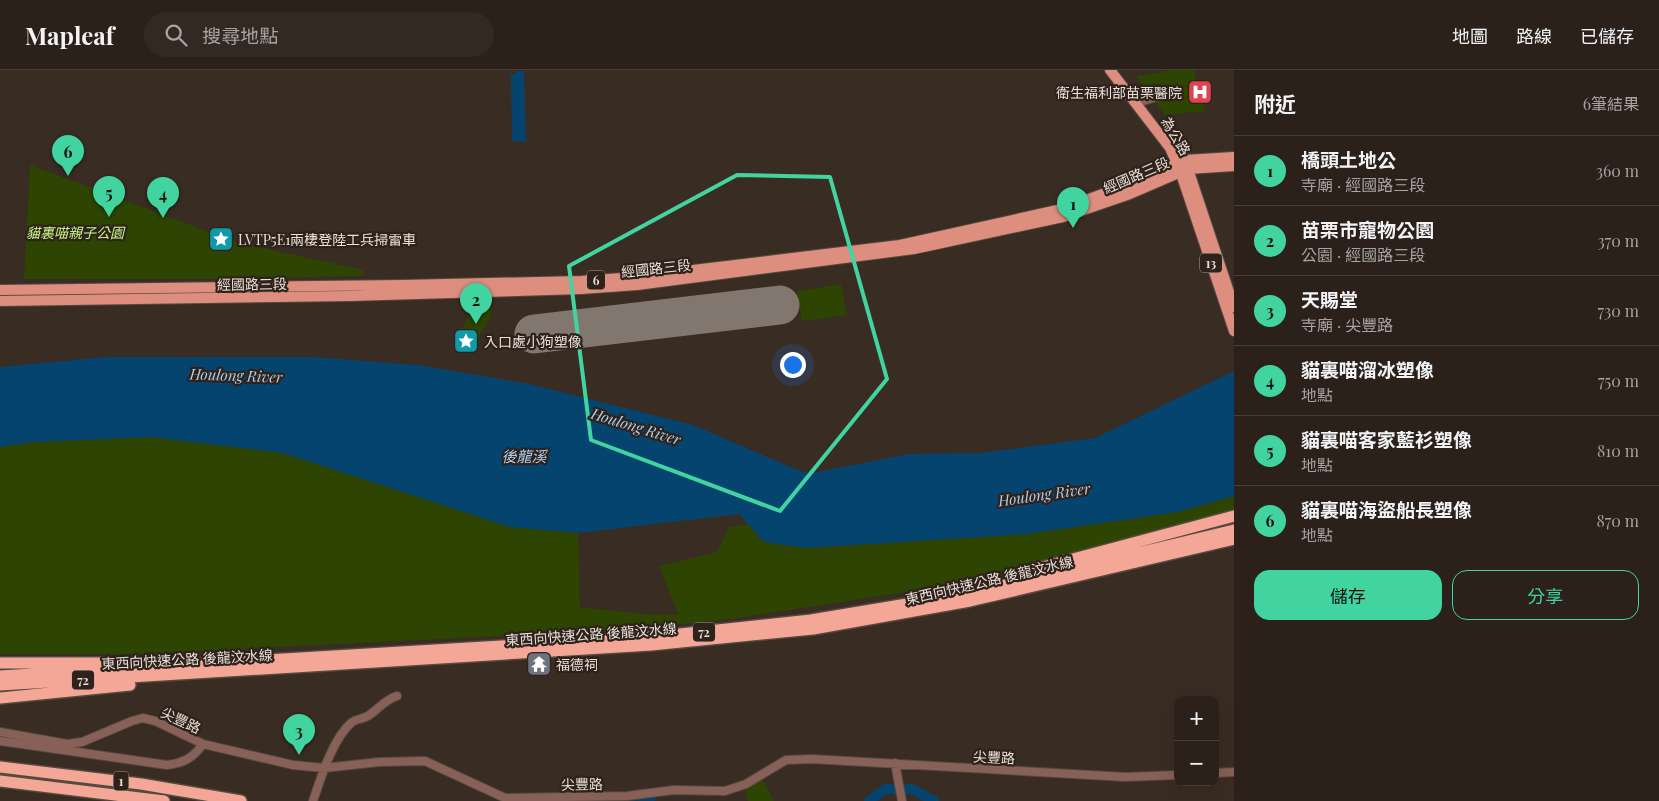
<!DOCTYPE html>
<html lang="zh-TW">
<meta charset="utf-8">
<style>
:root{--surface:#2b211a;--page:#332923;--text:#f1f3f6;--muted:#a6a3a2;--line:#473e39;--accent:#41d4a1}
body{margin:0;font-family:"Playfair Display","Noto Sans TC",serif;background:var(--page);color:var(--text)}
.controls{position:absolute;right:15px;bottom:15px;display:grid;overflow:hidden;border-radius:10px;box-shadow:0 5px 20px #0002}
.controls button{width:45px;height:45px;display:grid;place-items:center;padding:0;border:0;border-bottom:1px solid var(--line);background:var(--surface);color:var(--text);font:25px sans-serif}
.you{position:absolute;left:792px;top:294px;width:18px;height:18px;margin:-12px;border:4px solid #fff;border-radius:50%;background:#1a73e8;box-shadow:0 0 0 8px #1a73e833}
.badge{display:grid;place-items:center;width:32px;height:32px;border-radius:50%;background:var(--accent);color:#111;font-size:16px;font-weight:700}
.pin{position:absolute;translate:-50% -41px;filter:drop-shadow(0 1px 2px #0008)}
.pin::after{content:'';position:absolute;top:26px;width:18px;height:15px;background:inherit;clip-path:polygon(0 0,100% 0,50% 100%)}
.list{margin:0;padding:0;list-style:none}
h2{display:flex;justify-content:space-between;align-items:center;height:65px;margin:0;padding:0 20px;font-size:21px}
h2 small{font-size:16px;font-weight:400;color:var(--muted)}
.list li{display:grid;grid-template-columns:32px 1fr auto;gap:15px;align-items:center;box-sizing:border-box;height:70px;padding:0 20px;border-top:1px solid var(--line)}
.list b{display:block;font-size:19px;white-space:nowrap}
.list p{margin:0;font-size:16px;white-space:nowrap;color:var(--muted)}
.list em{font-size:16px;font-style:normal;color:var(--muted)}
.actions{display:flex;gap:10px;padding:15px 20px}
.actions a{flex:1;padding:11px 0;border:1px solid var(--accent);border-radius:15px;text-align:center;font-size:18px;color:var(--accent)}
.actions .main{background:var(--accent);color:#111}
.icon{flex:none;width:28px;height:28px;fill:none;stroke:currentColor;stroke-width:2;stroke-linecap:round;stroke-linejoin:round}
.map{position:relative;flex:none;width:1234px;height:731px;overflow:hidden}
header{display:flex;align-items:center;gap:30px;box-sizing:border-box;height:70px;padding:0 25px;background:var(--surface);border-bottom:1px solid var(--line)}
header strong{font-size:24px}
nav{display:flex;gap:28px;margin-inline-start:auto;font-size:18px}
.search{width:350px;height:45px;background:var(--page);display:flex;align-items:center;gap:12px;box-sizing:border-box;padding:0 18px;border-radius:28px;color:var(--muted);font-size:19px}
main{display:flex}
aside{flex:1;background:var(--surface)}
.map>svg:first-child{display:block}
</style>
<header>
<strong>Mapleaf</strong>
<div class="search"><svg class="icon" aria-label="search" viewBox="0 0 24 24"><circle cx="10" cy="10" r="6"/><path d="M15 15l6 6"/></svg>搜尋地點</div>
<nav><a>地圖</a><a>路線</a><a>已儲存</a></nav>
</header>
<main>
<div class="map">
<svg width="1234" height="731" viewBox="0 0 1234 731">
<rect width="100%" height="100%" fill="#392c23"/>
<!-- green -->
<path fill="#2d4402" d="M1172,0H1194L1205,41L1165,45L1136,6Z
M30,95L236,172L364,200L363,206L220,209H24Z
M841,214L847,245L802,251L797,221Z
M491,238L492,243L476,272L472,274L458,264L474,239Z
M20,335L739,444L578,463L580,537L644,544L678,545L659,496L717,482L729,457L748,454L764,472L807,478L1026,464L1178,442L1234,426V443L933,518L738,548L633,559L421,570L137,584H0V348Z
M762,709L774,731H748L745,719Z"/>
<!-- water -->
<path fill="#064470" d="M517,1H524L526,72L512,71L511,4H516Z
M108,287H312L418,295L529,314L693,355L800,401L812,403L909,384L980,383L1095,368L1234,301V426L1178,442L1026,464L806,478L764,472L739,444L578,463L510,457L283,383L151,367L32,372L0,377V297Z
M655,726V731L602,730L636,729Z"/>
<g fill="none" stroke-linecap="round" stroke-linejoin="round">
<!-- river -->
<path stroke="#064470" stroke-width="10" d="M869,731L885,719H912L934,731"/>
<!-- runway -->
<path stroke="#82776f" stroke-width="39" d="M534,264L780,235"/>
<defs>
<path id="minor" d="M1139,35L1143,31L1166,24
M0,662L67,674L82,672L132,651L143,648L155,651L203,674L293,695L324,698L379,692L425,691L505,728L627,726L674,720L725,721L746,714L786,690L812,689L1125,707L1178,705
M0,671L167,695C184,693 193,688 203,674
M895,693L902,731
M1215,703L1234,702
M313,731C321,708 332,670 351,653C355,649 363,649 368,646C379,639 384,630 397,626"/>
<path id="major" d="M1110,0L1170,78L1180,101L1234,261
M1174,72L1185,90L1234,237
M0,220L403,215L581,211L635,207L900,175L1062,139L1127,115L1185,90L1234,87
M0,231L350,226L581,219L637,215L914,179L1063,147L1130,124L1188,99L1234,96"/>
<path id="highway" d="M1028,501L1234,446
M0,593H119
M0,606L652,567L811,550L913,533L1004,515L1234,460
M0,615L651,575L813,559L970,531L1234,469
M0,628L130,615
M0,697L141,714L241,731
M0,711L164,731"/>
</defs>
<!-- minor casing -->
<use href="#minor" stroke="#554940" stroke-width="10"/>
<!-- major casing -->
<use href="#major" stroke="#554940" stroke-width="12"/>
<!-- highway casing -->
<use href="#highway" stroke="#554940" stroke-width="14"/>
<!-- minor -->
<use href="#minor" stroke="#876057" stroke-width="8"/>
<!-- major -->
<use href="#major" stroke="#dd8e7e" stroke-width="10"/>
<!-- highway -->
<use href="#highway" stroke="#f4a797" stroke-width="11"/>
</g>
<!-- marked area -->
<path fill="none" stroke="#41d4a1" stroke-width="4" stroke-linejoin="round" d="M737,105L830,107L887,309L780,441L591,370L569,196Z"/>
<!-- icons -->
<defs>
<symbol id="hospital-square" viewBox="-11 -11 22 22"><rect x="-9" y="-9" width="18" height="18" rx="4" fill="#e0444e" stroke="#2e221a"/><path d="M-5-5h3v3.5h4V-5h3V5h-3V1.5h-4V5h-3Z" fill="#fff"/></symbol>
<symbol id="sight-square" viewBox="-11 -11 22 22"><rect x="-9" y="-9" width="18" height="18" rx="4" fill="#0f9aa8" stroke="#2e221a"/><path d="M0-6L1.8-2.2L6-1.7L2.9 1.2L3.7 5.4L0 3.3L-3.7 5.4L-2.9 1.2L-6-1.7L-1.8-2.2Z" fill="#fff"/></symbol>
<symbol id="temple-square" viewBox="-11 -11 22 22"><rect x="-9" y="-9" width="18" height="18" rx="4" fill="#6b7280" stroke="#2e221a"/><path d="M0-6L5-2H3V0L6.5 2.5H4V6H1.5V3h-3V6H-4V2.5H-6.5L-3 0V-2H-5Z" fill="#fff"/></symbol>
</defs>
<g fill-rule="evenodd">
<use href="#hospital-square" x="1186" y="8" width="28" height="28"/>
<use href="#sight-square" x="207" y="155" width="28" height="28"/>
<use href="#sight-square" x="452" y="257" width="28" height="28"/>
<use href="#temple-square" x="525" y="580" width="28" height="28"/>
</g>
<g text-anchor="middle" dominant-baseline="central" stroke-width="4.5" stroke-linejoin="round" paint-order="stroke">
<!-- shield labels -->
<g fill="#2e221a" stroke="#b1a7a0" stroke-width="1">
<rect x="1200" y="183.5" width="22" height="19" rx="4"/>
<rect x="587" y="200.5" width="18" height="19" rx="4"/>
<rect x="693" y="552.5" width="22" height="19" rx="4"/>
<rect x="72" y="600.5" width="22" height="19" rx="4"/>
<rect x="113.5" y="701.5" width="15" height="19" rx="4"/>
</g>
<g font-size="12" font-weight="bold" fill="#e9e0da">
<text x="1211" y="193">13</text>
<text x="596" y="210">6</text>
<text x="704" y="562">72</text>
<text x="83" y="610">72</text>
<text x="121" y="711">1</text>
</g>
<!-- poi labels -->
<g font-size="14" fill="#e9e0da" stroke="#2e221a" text-anchor="start">
<text x="1182" y="22" text-anchor="end">衛生福利部苗栗醫院</text>
<text x="238" y="169">LVTP5E1兩棲登陸工兵掃雷車</text>
<text x="484" y="271">入口處小狗塑像</text>
<text x="556" y="594">福德祠</text>
</g>
<!-- street labels -->
<g font-size="14" fill="#e9e0da" stroke="#2e221a">
<text transform="translate(1176 66) rotate(59)">為公路</text>
<text transform="translate(1136 105) rotate(-23)">經國路三段</text>
<text transform="translate(656 198) rotate(-6)">經國路三段</text>
<text transform="translate(252 214) rotate(-1)">經國路三段</text>
<text transform="translate(989 510) rotate(-13)">東西向快速公路 後龍汶水線</text>
<text transform="translate(591 564) rotate(-4)">東西向快速公路 後龍汶水線</text>
<text transform="translate(187 589) rotate(-3)">東西向快速公路 後龍汶水線</text>
<text transform="translate(181 650) rotate(25)">尖豐路</text>
<text transform="translate(994 687) rotate(3)">尖豐路</text>
<text transform="translate(582 714) rotate(-1)">尖豐路</text>
</g>
<!-- park labels -->
<g font-size="14" font-style="italic" fill="#c4f586" stroke="#2e221a">
<text x="75" y="162">貓裏喵親子公園</text>
</g>
<!-- water labels -->
<g font-size="15" font-style="italic" fill="#accfef" stroke="#2e221a">
<text transform="translate(236 305) rotate(2)">Houlong River</text>
<text transform="translate(636 356) rotate(17)">Houlong River</text>
<text x="524" y="386">後龍溪</text>
<text transform="translate(1044 424) rotate(-8)">Houlong River</text>
</g>
</g>
</svg>
<div class="controls">
<button>+</button>
<button>−</button>
</div>
<div class="you"></div>
<div class="pin badge" style="left:1073px;top:158px">1</div>
<div class="pin badge" style="left:476px;top:254px">2</div>
<div class="pin badge" style="left:299px;top:685px">3</div>
<div class="pin badge" style="left:163px;top:148px">4</div>
<div class="pin badge" style="left:109px;top:147px">5</div>
<div class="pin badge" style="left:68px;top:106px">6</div>
</div>
<aside>
<h2>附近<small>6筆結果</small></h2>
<ul class="list">
<li><span class="badge">1</span><div><b>橋頭土地公</b><p>寺廟 · 經國路三段</p></div><em>360 m</em></li>
<li><span class="badge">2</span><div><b>苗栗市寵物公園</b><p>公園 · 經國路三段</p></div><em>370 m</em></li>
<li><span class="badge">3</span><div><b>天賜堂</b><p>寺廟 · 尖豐路</p></div><em>730 m</em></li>
<li><span class="badge">4</span><div><b>貓裏喵溜冰塑像</b><p>地點</p></div><em>750 m</em></li>
<li><span class="badge">5</span><div><b>貓裏喵客家藍衫塑像</b><p>地點</p></div><em>810 m</em></li>
<li><span class="badge">6</span><div><b>貓裏喵海盜船長塑像</b><p>地點</p></div><em>870 m</em></li>
</ul>
<div class="actions"><a class="main">儲存</a><a>分享</a></div>
</aside>
</main>
